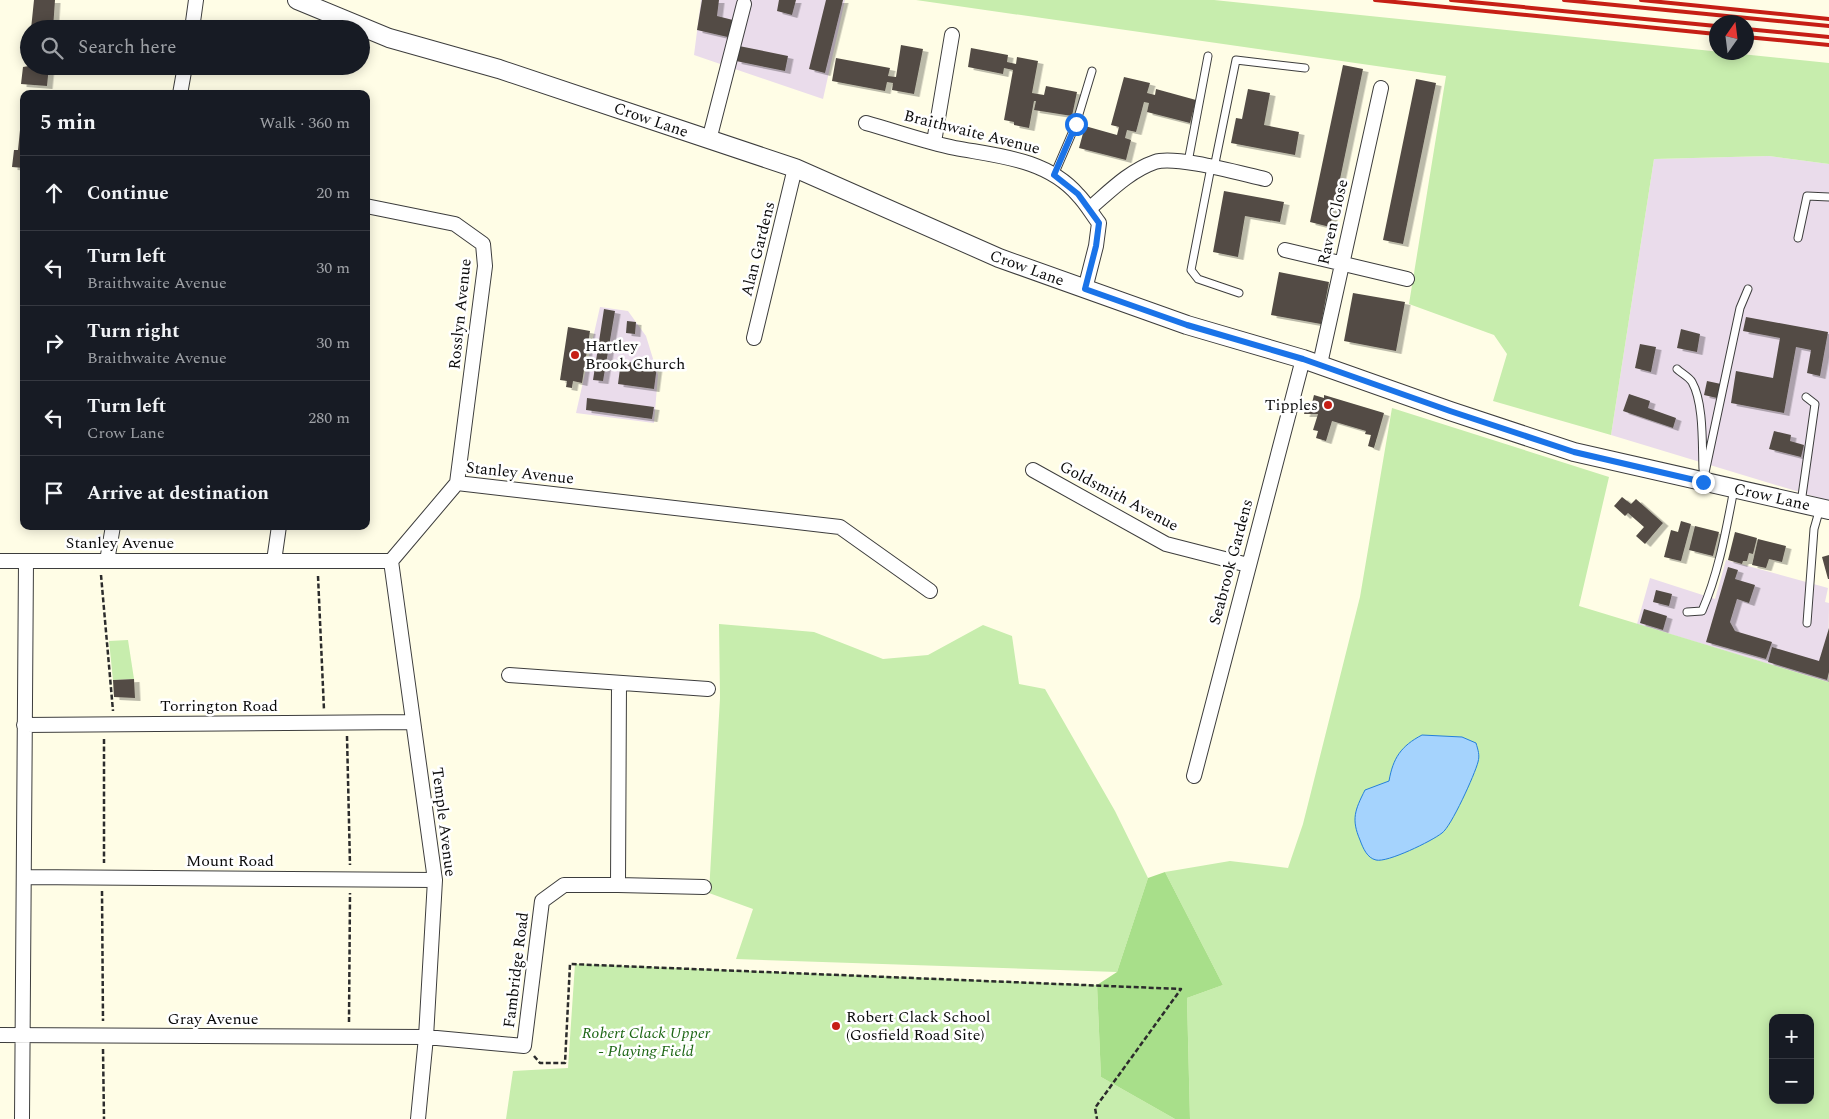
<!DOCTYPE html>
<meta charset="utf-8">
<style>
:root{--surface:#171b24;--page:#242831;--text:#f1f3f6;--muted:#9ea1a6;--line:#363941}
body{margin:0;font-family:Spectral,serif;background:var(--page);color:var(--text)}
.controls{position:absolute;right:15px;bottom:15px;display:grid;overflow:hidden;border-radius:10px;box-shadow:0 2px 12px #0003}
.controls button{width:45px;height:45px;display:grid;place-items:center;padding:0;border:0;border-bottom:1px solid var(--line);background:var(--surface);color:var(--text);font:25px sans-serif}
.compass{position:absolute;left:1709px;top:15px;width:45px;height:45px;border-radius:50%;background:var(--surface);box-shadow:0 2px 12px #0003;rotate:14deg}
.stop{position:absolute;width:15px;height:15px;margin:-11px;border:4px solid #1a73e8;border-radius:50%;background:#fff}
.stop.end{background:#1a73e8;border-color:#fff;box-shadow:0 1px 5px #0008}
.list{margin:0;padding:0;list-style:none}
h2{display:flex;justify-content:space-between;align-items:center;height:65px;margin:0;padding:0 20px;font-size:21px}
h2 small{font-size:16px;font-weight:400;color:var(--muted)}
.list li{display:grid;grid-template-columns:32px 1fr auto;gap:15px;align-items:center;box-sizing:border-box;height:75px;padding:0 20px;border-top:1px solid var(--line)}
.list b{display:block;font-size:19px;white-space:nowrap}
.list p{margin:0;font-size:16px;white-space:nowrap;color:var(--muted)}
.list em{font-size:16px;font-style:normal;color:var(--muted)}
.icon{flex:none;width:28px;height:28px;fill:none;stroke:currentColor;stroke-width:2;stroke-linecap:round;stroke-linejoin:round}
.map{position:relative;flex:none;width:1829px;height:1119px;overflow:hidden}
.search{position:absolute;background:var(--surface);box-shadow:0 2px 12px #0003;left:20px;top:20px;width:350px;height:55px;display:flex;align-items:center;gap:12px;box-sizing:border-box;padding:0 18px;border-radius:28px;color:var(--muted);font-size:19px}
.panel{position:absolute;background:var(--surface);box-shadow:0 2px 12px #0003;left:20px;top:90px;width:350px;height:440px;border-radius:10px}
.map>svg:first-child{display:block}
</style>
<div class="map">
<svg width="1829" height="1119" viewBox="0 0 1829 1119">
<defs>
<filter id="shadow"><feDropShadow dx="5.5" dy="3" stdDeviation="0" flood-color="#0004"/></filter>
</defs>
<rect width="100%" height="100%" fill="#fffde6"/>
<!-- industrial -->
<path fill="#eadceb" d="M701,0H845L823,99L694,55Z
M1769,156L1829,164V501L1611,435L1654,159Z
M600,307L628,311L646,336L658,375L654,423L576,413Z
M1726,560L1828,588L1825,602L1829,603L1828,682L1637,624L1650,578L1715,599Z"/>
<!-- green -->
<path fill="#c7edad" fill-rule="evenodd" d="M916,0H1214L1829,63V164L1769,156L1654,159L1611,435L1493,401L1507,354L1494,335L1409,304L1446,76Z
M1392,408L1609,477L1579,606L1828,682L1829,680V1119H1190L1187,998L1223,985L1165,872L1230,861L1288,868L1303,824L1360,597ZM1773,1018H1810V1100H1773Z
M719,624L814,632L883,659L928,655L983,625L1012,636L1019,684L1045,689L1115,811L1148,878L1117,972L736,959L753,909L709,893L720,698Z
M128,640L134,679L113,680L109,641Z
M575,964L1097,985L1101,1077L1175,1119H506L513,1071L568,1068Z"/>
<!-- forest -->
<path fill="#a8df8a" d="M1165,872L1223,985L1187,998L1190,1119H1175L1101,1077L1097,985L1117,972L1148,878Z"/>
<!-- water -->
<path fill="#a5d3fd" stroke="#247fdb" d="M1422,735L1462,737L1476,743C1478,750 1480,755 1478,762C1475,774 1451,827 1442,833C1432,841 1387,863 1376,860C1367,858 1363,848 1360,840C1351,819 1355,810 1365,790L1389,781C1393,758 1401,746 1422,735Z"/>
<!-- building -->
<path fill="#534c45" filter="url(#shadow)" d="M34,0H55L53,29H31Z
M702,0H719L717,16L737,21L732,38L697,30Z
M779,0H796L792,15L777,11Z
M826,0H843L825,73L809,69Z
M901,45L923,49L914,94L892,90L893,83L887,82L885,91L832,81L836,58L890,68L888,76L896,77Z
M739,46L788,56L785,71L736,61Z
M971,48L1008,55L1007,62L1016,64L1017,57L1038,61L1032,93L1044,95L1046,86L1077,92L1072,116L1034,110L1036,101H1034L1029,128L1014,125V122L1004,120L1013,70L1004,68L1003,74L968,67Z
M1343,65L1363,69L1330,227L1310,222Z
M29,66H49L47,86L21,84L23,67Z
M1124,77L1150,83L1147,93L1155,95L1156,89L1196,100L1190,123L1147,112L1149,103L1144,102L1136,132L1127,130L1125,138L1131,140L1126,160L1079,148L1085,126L1117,135L1119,127L1111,125Z
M1416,79L1436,83L1403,244L1383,240Z
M1248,89L1270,93L1264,125L1299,132L1295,155L1231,143L1236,118L1242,119Z
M22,110H24V168L12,167L14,150H18Z
M1224,191L1284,202L1280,222L1245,216L1238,257L1213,252Z
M1279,272L1329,282L1321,324L1271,315Z
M1353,293L1405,302L1396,351L1344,341Z
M604,309L615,311L603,381L593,380Z
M1746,317L1828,332L1820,376L1807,373L1811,350L1796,347L1784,413L1731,403L1736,371L1773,378L1780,338L1743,331Z
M627,321L636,322L635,334L626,333Z
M568,327L590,331L582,383L573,381L572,388L566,387L567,381L560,380Z
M1681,329L1700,334L1697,352L1677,348Z
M1640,344L1656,347L1651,372L1635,368Z
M621,361L657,366L654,389L618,384Z
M1707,381L1721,384L1717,398L1704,395Z
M1629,394L1650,401L1648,408L1676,418L1673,428L1623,411Z
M1314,395L1324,398V395L1384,413L1374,448L1368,446L1371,435L1365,434L1366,431L1332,421L1326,441L1316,438L1318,431L1313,430L1318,414H1304L1308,402L1312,403Z
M587,398L654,407L652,419L586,410Z
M1774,431L1791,435L1790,441L1804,445L1801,457L1769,449Z
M1622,497L1631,504L1636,499L1663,523L1645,544L1636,536L1644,527L1628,513L1625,516L1614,506Z
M1681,521L1691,524L1681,561L1664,557L1671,530L1678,532Z
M1695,526L1719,532L1713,556L1689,550Z
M1735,532L1757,538L1753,554L1749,553L1747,561H1743L1742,564L1728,560Z
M1758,539L1786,546L1782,562L1769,559L1766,568L1752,565Z
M1829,555V579H1828L1822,557Z
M1728,567L1738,570L1735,579L1755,585L1749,603L1737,599L1730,622L1735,631L1772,642L1766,659L1706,642Z
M1656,590L1672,594L1669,606L1653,602Z
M1644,609L1667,616L1663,630L1640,623Z
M1829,628V672L1827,680L1768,662L1772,647L1819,661Z
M134,679L135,698L114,697L113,680Z"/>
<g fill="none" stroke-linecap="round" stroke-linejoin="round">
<defs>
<path id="service" d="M1188,162L1208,56
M1211,167L1191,270L1198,279L1239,293
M1214,168L1236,60L1305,68
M1054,175L1076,124L1092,71
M1798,238L1807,196L1829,197
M1677,369C1681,373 1689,377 1692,382C1704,403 1702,446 1703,469
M1703,482L1740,308L1748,289
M1801,503L1815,404L1806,397
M1687,612L1702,611C1719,572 1726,530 1734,489
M1807,623L1814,529L1820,508"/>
<path id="minor" d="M192,29L196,0
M180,94L185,66
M866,123C895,131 925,142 955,148C998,156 1047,159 1078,195C1086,203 1092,214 1099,223L1096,246L1085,289
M709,140L744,4
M934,142L952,35
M366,206L455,224L483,244L485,266L457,483
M1089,209C1109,192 1129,171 1155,162C1175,155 1242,174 1265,179
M1285,250L1407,279
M754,338L795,168
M1320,364L1381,88
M1033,470L1166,544L1248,565
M0,561H391L457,483L840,527L930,591
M107,561L113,526
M274,561L279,526
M391,561L435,880L426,1037L418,1119
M509,675L708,689
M24,725L413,722
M1194,776L1303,359
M24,877L435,880
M618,885L704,887
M0,1035L426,1037L524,1046L542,901L564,885H618L619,684
M22,1119L26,561"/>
<path id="tertiary" d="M297,0L389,38L499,69L795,168L999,258L1187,325L1303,359L1450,411L1574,452L1829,510"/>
</defs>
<!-- service casing -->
<use href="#service" stroke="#3d3d3d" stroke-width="9"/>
<!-- minor casing -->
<use href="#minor" stroke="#3d3d3d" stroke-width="16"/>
<!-- tertiary casing -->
<use href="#tertiary" stroke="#3d3d3d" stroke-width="20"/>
<!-- path -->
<path stroke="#2c2c2c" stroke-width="2.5" stroke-dasharray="5 2.5" stroke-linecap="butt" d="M101,575L113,711
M318,576L324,710
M347,736L350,865
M104,739V863
M102,891L103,1021
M349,1022L350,893
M103,1049L104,1119
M534,1056L540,1063H565L570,964L1181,989L1095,1108L1097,1119"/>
<!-- service -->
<use href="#service" stroke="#fff" stroke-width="7"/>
<!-- minor -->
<use href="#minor" stroke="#fff" stroke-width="14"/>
<!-- tertiary -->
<use href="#tertiary" stroke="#fff" stroke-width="18"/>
<!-- rail -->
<path stroke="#c61f15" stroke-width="4" d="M1375,0L1716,34
M1451,0L1716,26
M1564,0L1829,26
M1641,0L1829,19
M1746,29L1829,37
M1746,37L1829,45"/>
</g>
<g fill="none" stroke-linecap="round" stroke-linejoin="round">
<!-- route -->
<path stroke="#1a73e8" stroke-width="6" d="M1076,124L1054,175L1078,194L1099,223L1096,246L1085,289L1187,325L1303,359L1450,411L1574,452L1703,482"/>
</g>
<!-- markers -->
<g fill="#c61f15" stroke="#fff" stroke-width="2">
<circle cx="575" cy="355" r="5"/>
<circle cx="1328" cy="405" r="5"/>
<circle cx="836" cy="1026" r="5"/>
</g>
<g text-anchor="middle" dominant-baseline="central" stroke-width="5" stroke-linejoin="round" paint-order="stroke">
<!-- street labels -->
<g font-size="16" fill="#0a0a0a" stroke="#fff">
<text transform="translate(651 120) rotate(19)">Crow Lane</text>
<text transform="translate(972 132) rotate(14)">Braithwaite Avenue</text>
<text transform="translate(1333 222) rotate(-77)">Raven Close</text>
<text transform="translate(758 249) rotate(-76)">Alan Gardens</text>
<text transform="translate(1027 268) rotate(20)">Crow Lane</text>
<text transform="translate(460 314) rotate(-84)">Rosslyn Avenue</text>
<text transform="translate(520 473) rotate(6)">Stanley Avenue</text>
<text transform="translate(1119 496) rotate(28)">Goldsmith Avenue</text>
<text transform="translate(1772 497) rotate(13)">Crow Lane</text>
<text x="120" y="543">Stanley Avenue</text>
<text transform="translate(1231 562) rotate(-75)">Seabrook Gardens</text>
<text x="219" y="706">Torrington Road</text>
<text transform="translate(444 822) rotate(83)">Temple Avenue</text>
<text x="230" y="861">Mount Road</text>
<text transform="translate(516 970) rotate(-83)">Fambridge Road</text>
<text x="213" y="1019">Gray Avenue</text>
</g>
<!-- poi labels -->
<g font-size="16" fill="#0a0a0a" stroke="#fff" text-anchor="start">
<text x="585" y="346">Hartley<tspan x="585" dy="18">Brook Church</tspan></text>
<text x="1318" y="405" text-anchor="end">Tipples</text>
<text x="846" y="1017">Robert Clack School<tspan x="846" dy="18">(Gosfield Road Site)</tspan></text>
</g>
<!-- park labels -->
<g font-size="16" font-style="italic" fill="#1d6615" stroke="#fff">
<text x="646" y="1033">Robert Clack Upper<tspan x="646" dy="18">- Playing Field</tspan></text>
</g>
</g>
</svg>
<div class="controls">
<button>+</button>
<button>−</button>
</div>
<svg class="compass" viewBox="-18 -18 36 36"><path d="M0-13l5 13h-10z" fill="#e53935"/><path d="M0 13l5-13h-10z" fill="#9ea1a6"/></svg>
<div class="stop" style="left:1076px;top:124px"></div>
<div class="stop end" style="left:1703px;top:482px"></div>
<div class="search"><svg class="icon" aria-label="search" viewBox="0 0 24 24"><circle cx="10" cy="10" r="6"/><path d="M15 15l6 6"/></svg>Search here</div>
<section class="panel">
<h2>5 min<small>Walk · 360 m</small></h2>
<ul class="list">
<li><svg class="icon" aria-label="ahead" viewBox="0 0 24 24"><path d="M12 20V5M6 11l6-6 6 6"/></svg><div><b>Continue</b></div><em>20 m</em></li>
<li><svg class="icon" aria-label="left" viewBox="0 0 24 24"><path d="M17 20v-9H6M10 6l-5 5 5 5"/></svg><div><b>Turn left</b><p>Braithwaite Avenue</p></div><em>30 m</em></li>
<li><svg class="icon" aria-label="right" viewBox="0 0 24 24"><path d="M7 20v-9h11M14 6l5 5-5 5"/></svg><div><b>Turn right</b><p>Braithwaite Avenue</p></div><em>30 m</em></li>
<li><svg class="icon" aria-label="left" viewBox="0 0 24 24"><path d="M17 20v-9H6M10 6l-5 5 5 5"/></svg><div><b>Turn left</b><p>Crow Lane</p></div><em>280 m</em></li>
<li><svg class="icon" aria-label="arrive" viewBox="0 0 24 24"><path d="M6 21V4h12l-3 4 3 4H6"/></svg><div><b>Arrive at destination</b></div></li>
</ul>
</section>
</div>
